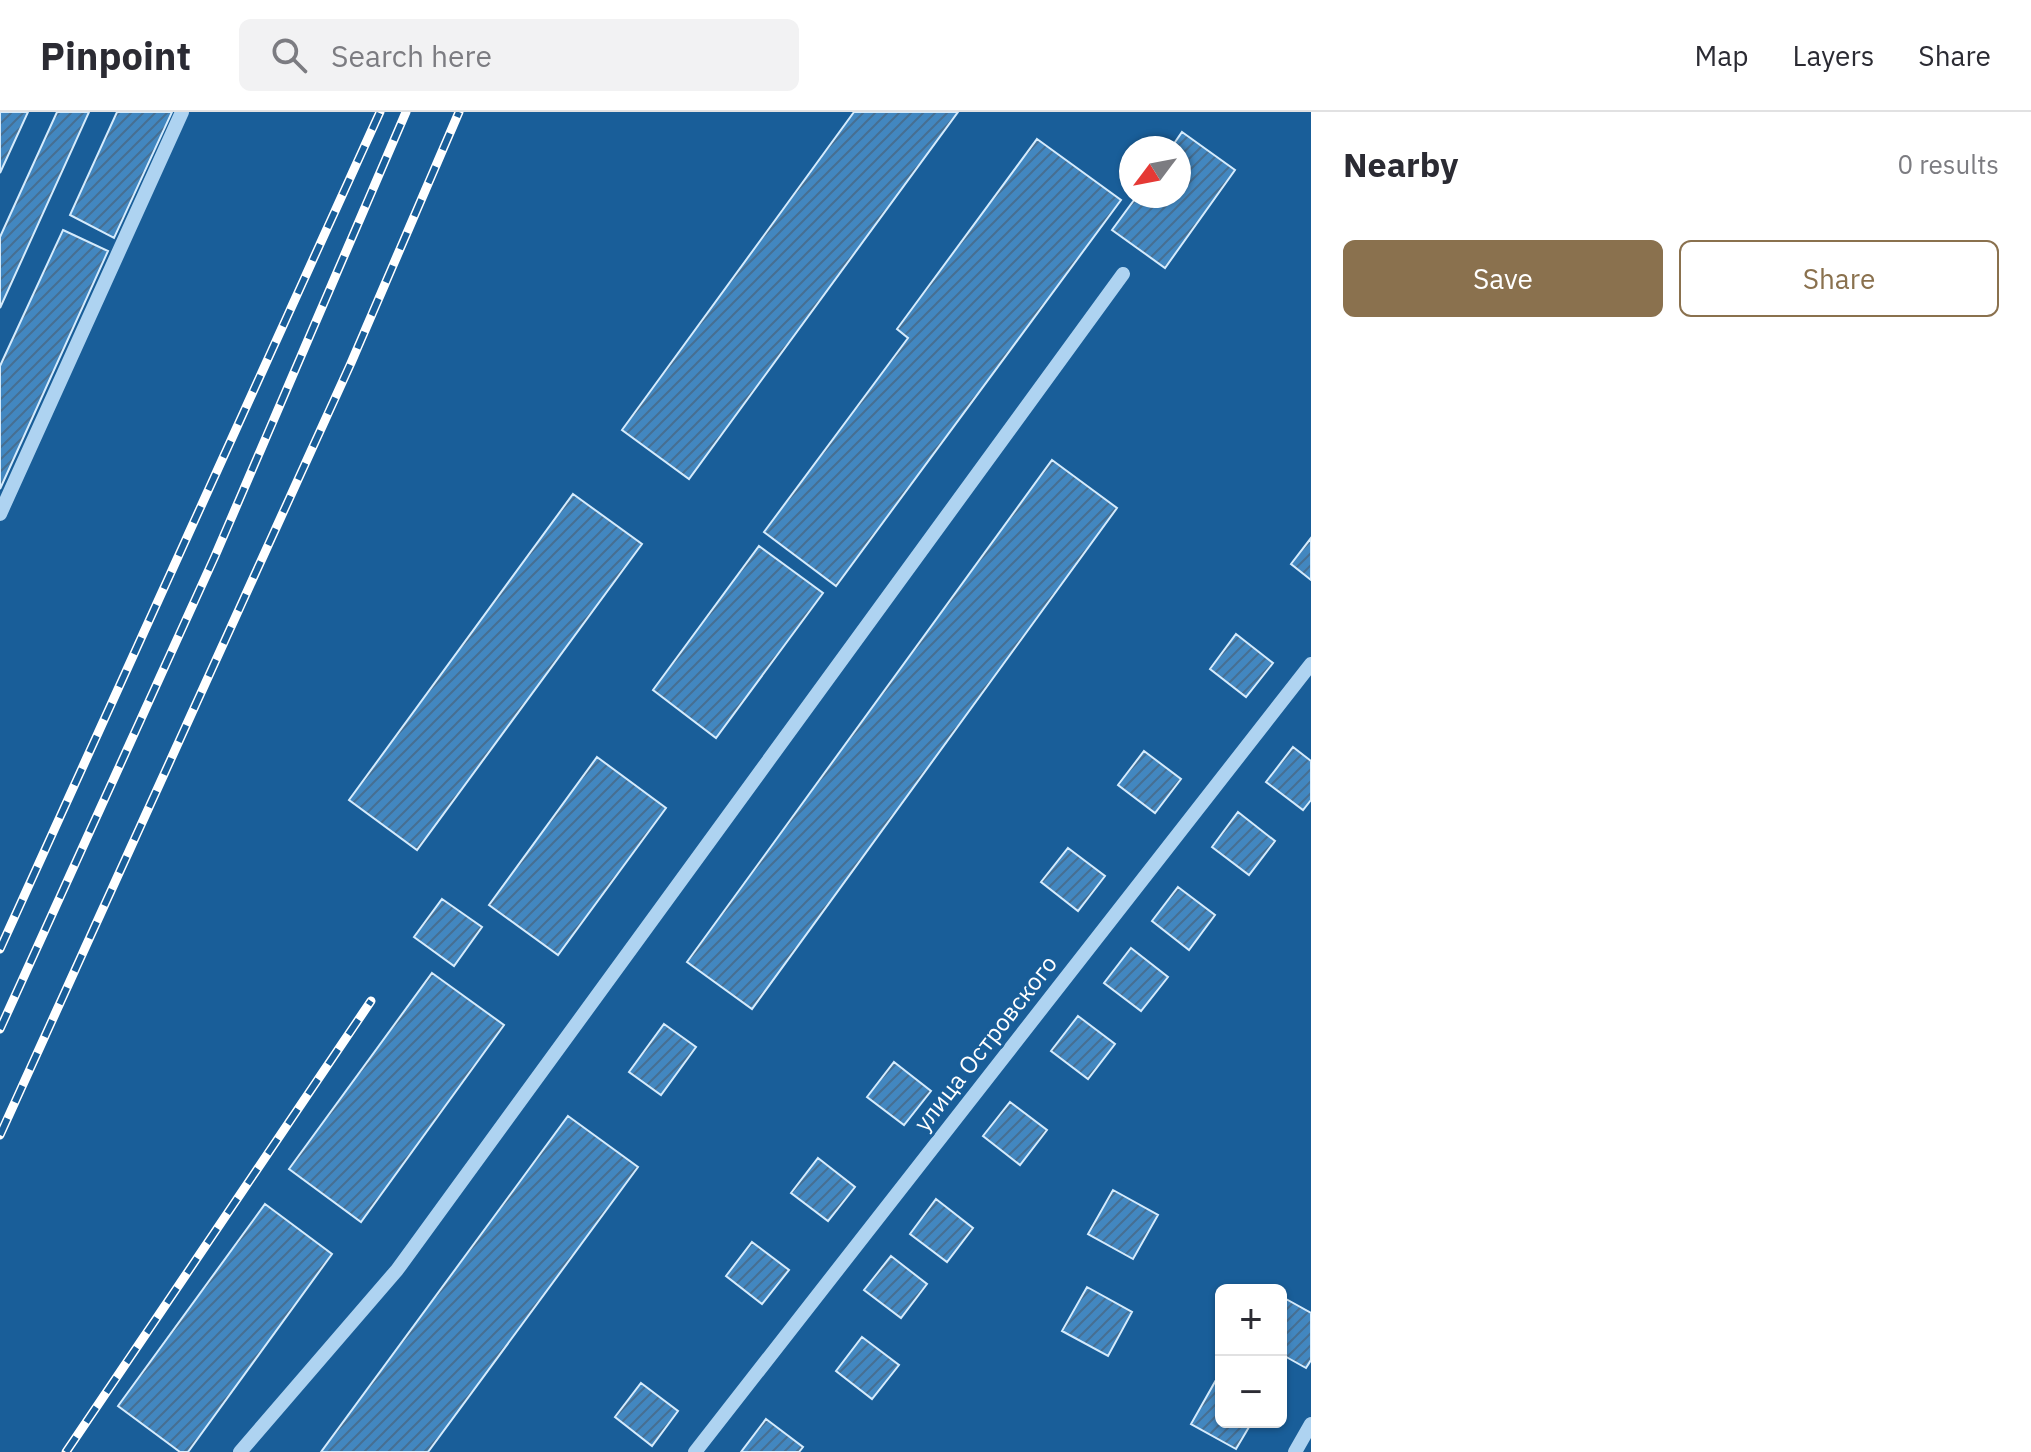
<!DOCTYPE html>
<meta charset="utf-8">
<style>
:root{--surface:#fff;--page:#f2f2f3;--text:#2b2b33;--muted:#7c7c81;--line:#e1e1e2;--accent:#8a714e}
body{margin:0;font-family:"IBM Plex Sans",sans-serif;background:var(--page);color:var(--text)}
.controls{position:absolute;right:24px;bottom:24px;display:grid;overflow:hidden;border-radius:12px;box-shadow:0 2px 6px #0004}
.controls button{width:72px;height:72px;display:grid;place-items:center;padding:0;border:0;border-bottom:2px solid var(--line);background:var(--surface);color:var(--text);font:40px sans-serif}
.compass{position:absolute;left:1119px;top:24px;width:72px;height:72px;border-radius:50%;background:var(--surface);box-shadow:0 2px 6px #0004;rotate:238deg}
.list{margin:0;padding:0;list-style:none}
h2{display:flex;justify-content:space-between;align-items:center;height:104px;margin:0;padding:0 32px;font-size:34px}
h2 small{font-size:26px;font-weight:400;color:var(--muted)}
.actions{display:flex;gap:16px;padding:24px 32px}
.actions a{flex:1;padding:18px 0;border:2px solid var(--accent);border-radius:12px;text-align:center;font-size:28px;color:var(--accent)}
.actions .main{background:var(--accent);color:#fff}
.icon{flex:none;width:44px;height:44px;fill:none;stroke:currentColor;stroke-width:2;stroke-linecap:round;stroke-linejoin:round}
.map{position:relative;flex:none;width:1311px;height:1340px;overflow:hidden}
header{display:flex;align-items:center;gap:48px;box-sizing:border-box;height:112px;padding:0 40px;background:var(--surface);border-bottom:2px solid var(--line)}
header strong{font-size:38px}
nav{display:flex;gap:44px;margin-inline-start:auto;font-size:28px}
.search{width:560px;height:72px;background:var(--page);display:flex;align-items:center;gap:20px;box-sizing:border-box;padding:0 28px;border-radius:12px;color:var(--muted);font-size:30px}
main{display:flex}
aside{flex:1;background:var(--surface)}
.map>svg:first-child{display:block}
</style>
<header>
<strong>Pinpoint</strong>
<div class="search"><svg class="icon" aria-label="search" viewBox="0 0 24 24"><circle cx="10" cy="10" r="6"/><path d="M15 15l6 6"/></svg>Search here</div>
<nav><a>Map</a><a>Layers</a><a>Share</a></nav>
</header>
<main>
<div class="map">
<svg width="1311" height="1340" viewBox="0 0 1311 1340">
<defs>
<pattern id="building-hatch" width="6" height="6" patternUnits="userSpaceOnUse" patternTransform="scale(2)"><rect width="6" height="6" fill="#4287c0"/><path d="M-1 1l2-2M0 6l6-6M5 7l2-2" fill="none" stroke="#466f92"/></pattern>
</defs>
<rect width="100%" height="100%" fill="#195e99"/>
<!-- building -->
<path fill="url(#building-hatch)" stroke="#d5ebfc" stroke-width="2" d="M0,0H28L0,61Z
M57,0H89L0,196V125Z
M117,0H172L114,126L70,103Z
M854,0H958L689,367L622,318Z
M1182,20L1235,58L1165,156L1112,118L1137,84H1179V36H1171Z
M1037,27L1121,88L836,474L764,420L908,226L897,217Z
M63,118L108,139L0,377V254Z
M1052,348L1117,396L752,897L687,850Z
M573,382L642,432L417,738L349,688Z
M1311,426V468L1291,452Z
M759,434L823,481L716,626L653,578Z
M1236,522L1273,551L1246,585L1210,557Z
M1293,635L1311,649V688L1303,698L1266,670Z
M1144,639L1181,667L1155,701L1118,673Z
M597,645L666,696L558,843L489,793Z
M1238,700L1275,729L1249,763L1212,735Z
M1068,736L1105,764L1078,799L1041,770Z
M1178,775L1215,803L1189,838L1152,809Z
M442,787L482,815L454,854L414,825Z
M1131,836L1168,865L1141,899L1104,871Z
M432,861L504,913L361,1110L289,1057Z
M1078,904L1115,932L1088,967L1051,939Z
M664,912L696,935L661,983L629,960Z
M894,950L931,979L904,1013L867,985Z
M1010,990L1047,1018L1020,1053L983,1024Z
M568,1004L638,1055L428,1340H321Z
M818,1046L855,1075L828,1109L791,1081Z
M1113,1078L1158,1103L1133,1147L1088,1122Z
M936,1087L973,1116L947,1150L910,1122Z
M265,1092L332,1142L188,1340H180L118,1294Z
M752,1130L789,1158L762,1192L726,1164Z
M891,1144L927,1172L901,1206L864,1178Z
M1087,1175L1132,1200L1108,1244L1062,1219Z
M1286,1187L1311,1201V1248L1306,1256L1281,1242V1195Z
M862,1225L899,1253L872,1287L836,1259Z
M1216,1268L1221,1271V1310H1252L1236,1337L1191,1312Z
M641,1271L678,1299L652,1334L615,1305Z
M766,1307L803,1335L799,1340H741Z"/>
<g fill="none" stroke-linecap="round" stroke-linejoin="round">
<!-- minor -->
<path stroke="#aed3f1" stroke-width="14" d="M0,402L182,0
M240,1340L397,1158L1123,162
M695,1340L1311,552
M1295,1340L1311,1312"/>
<defs>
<path id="rail" d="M0,837L380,0
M0,917L215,444L406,0
M0,1023L351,251L459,0
M66,1340L371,889"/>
</defs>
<!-- rail casing -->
<use href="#rail" stroke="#fff" stroke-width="9"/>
<!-- rail -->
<use href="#rail" stroke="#195e99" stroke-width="6" stroke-dasharray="18" stroke-linecap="butt"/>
</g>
<g text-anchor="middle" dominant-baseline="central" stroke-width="6" stroke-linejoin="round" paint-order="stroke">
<!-- street labels -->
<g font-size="24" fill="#fff" stroke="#195e99">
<text transform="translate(985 931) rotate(-52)">улица Островского</text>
</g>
</g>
</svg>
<div class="controls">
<button>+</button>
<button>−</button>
</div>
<svg class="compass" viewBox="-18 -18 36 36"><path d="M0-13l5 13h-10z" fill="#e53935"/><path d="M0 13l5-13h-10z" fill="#7c7c81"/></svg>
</div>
<aside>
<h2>Nearby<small>0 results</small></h2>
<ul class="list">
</ul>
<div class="actions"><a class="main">Save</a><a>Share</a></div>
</aside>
</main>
